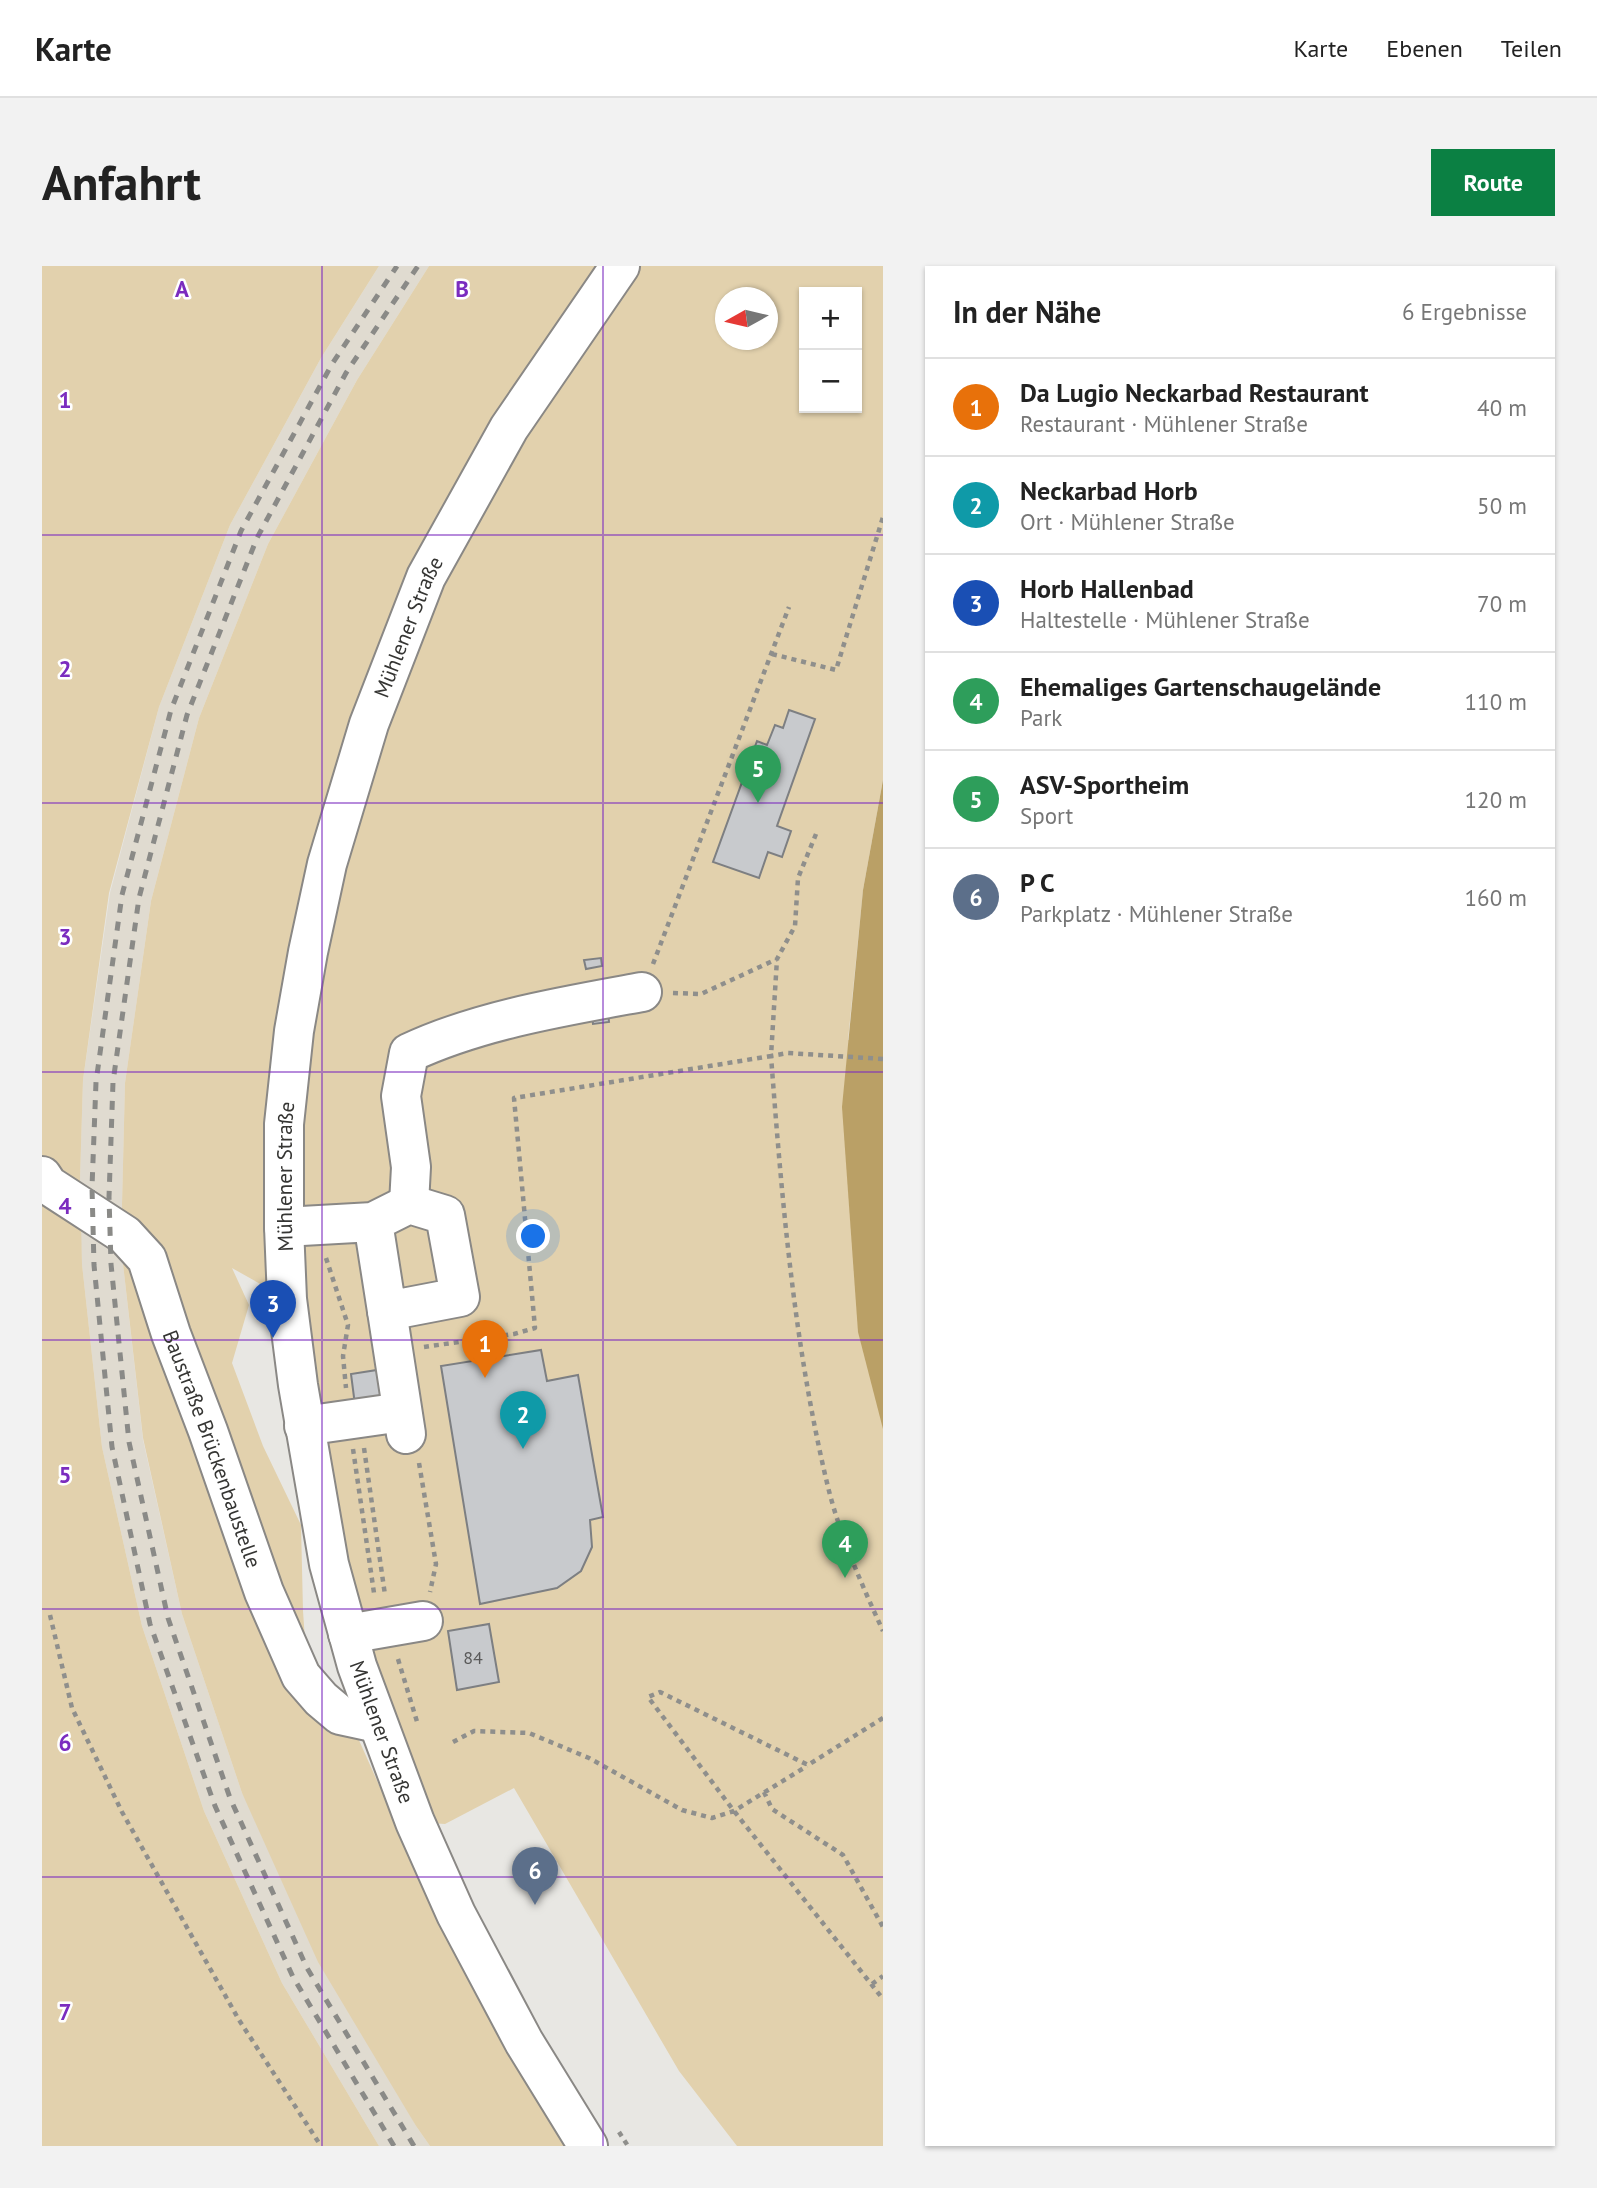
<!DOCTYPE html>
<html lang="de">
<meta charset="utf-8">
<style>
:root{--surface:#fff;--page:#f2f2f2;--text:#222;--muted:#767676;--line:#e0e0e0;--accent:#0b8043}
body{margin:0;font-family:"PT Sans",sans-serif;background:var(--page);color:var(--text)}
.controls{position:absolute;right:21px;top:21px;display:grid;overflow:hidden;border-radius:0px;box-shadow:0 2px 5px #0004}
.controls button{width:63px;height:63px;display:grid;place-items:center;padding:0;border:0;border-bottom:2px solid var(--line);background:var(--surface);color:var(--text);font:35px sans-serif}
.compass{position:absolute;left:673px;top:21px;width:63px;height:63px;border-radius:50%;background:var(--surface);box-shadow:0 2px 5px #0004;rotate:262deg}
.you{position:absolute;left:492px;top:971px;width:24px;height:24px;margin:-18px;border:5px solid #fff;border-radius:50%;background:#1a73e8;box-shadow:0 0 0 10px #1a73e833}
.badge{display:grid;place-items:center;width:46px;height:46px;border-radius:50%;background:var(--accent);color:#fff;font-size:23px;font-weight:700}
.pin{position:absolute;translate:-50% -58px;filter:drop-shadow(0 2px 4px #0008)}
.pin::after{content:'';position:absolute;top:37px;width:24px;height:21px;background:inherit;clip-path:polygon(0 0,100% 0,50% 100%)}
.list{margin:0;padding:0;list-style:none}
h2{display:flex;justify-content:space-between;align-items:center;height:91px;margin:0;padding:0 28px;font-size:30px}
h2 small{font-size:23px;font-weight:400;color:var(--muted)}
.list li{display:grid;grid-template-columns:46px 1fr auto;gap:21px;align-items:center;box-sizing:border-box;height:98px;padding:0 28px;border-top:2px solid var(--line)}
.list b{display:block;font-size:26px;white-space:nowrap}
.list p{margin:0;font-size:23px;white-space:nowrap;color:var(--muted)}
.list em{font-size:23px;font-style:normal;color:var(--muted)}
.map{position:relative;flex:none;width:841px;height:1880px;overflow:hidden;border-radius:0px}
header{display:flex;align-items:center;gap:42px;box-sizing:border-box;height:98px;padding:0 35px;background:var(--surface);border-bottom:2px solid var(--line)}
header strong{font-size:33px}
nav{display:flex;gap:38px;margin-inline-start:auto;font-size:24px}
.intro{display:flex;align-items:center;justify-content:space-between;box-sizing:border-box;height:168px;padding:0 42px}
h1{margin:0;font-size:49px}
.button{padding:18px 32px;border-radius:0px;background:var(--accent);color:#fff;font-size:24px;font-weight:700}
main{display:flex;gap:42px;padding:0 42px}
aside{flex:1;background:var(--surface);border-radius:0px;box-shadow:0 2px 5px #0004}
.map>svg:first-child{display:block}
</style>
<header>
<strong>Karte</strong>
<nav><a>Karte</a><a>Ebenen</a><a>Teilen</a></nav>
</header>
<div class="intro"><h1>Anfahrt</h1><a class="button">Route</a></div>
<main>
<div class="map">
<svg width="841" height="1880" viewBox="0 0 841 1880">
<rect width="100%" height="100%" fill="#e8e7e3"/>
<!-- built -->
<path fill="#e0dbd0" d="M337,0H387L315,114L226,278L157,452L109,635L83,817L80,938L81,998L101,1174L140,1348L200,1527L374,1860L388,1880H337L240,1717L162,1545L100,1360L60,1181L40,998L38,958V914L41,814L68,627L117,441L188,259L279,92Z"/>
<!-- green -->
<path fill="#e2d1ad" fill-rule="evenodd" d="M0,0H337L279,92L188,259L117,441L67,627L41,814L38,914L40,998L60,1181L100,1360L162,1545L240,1717L337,1880H0Z
M387,0H841V514L821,624L806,774H841V1880H695L637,1805L472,1522L403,1558L373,1556L335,1457L245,1033L190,1002L207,1039L190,1097L221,1180L259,1259L261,1345L265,1403L316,1472L398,1656L466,1787L523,1880H388L374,1860L276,1696L200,1527L140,1348L101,1172L81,998L80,938L83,817L109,635L157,452L226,278L315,114ZM762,26H815V142H762ZM684,32H726V74H684ZM498,1084L505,1115L536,1109L550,1281L539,1305L515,1322L438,1337L399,1100Z"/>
<!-- water -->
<path fill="#baa066" d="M841,514V1163L816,1066L800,841L821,624Z"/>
<!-- building -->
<path fill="#c8cacd" stroke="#7d7f82" stroke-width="2" d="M747,444L773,453L735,560L749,565L740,591L726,586L717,612L671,596L715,475L725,479L733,459L741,462Z
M559,692L560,700L544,703L542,694Z
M566,747L567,756L551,758L550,750Z
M499,1084L505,1115L536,1109L561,1251L548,1254L550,1281L539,1305L515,1322L438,1338L399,1100Z
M335,1104L340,1135L313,1139L309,1108Z
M447,1358L457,1416L415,1424L406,1365Z"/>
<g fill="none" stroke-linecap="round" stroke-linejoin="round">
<defs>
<g id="minor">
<path id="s1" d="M0,910L6,919L83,969L105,993L129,1068L166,1165L222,1326L259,1410L279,1433L298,1449L335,1457"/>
<path d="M367,938L369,901L359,830L367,787C437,754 523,740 600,726"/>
<path d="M242,961L331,956L367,938L403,949L418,1031L345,1045L331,956"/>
<path d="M345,1045L364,1168"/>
<path d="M262,1160L360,1146"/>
<path d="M306,1368L381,1355"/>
</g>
<g id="major">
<path id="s2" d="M546,1880L482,1776L414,1648L373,1556L315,1400L287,1298L256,1119L245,1033L242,961V858L252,765L266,686L285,598L327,458L384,311L467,162L578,0"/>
</g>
</defs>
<!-- minor casing -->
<use href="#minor" stroke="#8a8885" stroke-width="42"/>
<!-- major casing -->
<use href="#major" stroke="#8a8885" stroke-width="42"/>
<!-- path -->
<path stroke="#8f8f8c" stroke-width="4.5" stroke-dasharray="5 5" stroke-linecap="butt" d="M730,388L794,404L841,251
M611,698L747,341
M631,727L659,728L735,693L753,660L756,612L774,568
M841,793L746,787L729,790C740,935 752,1080 786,1221C798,1270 820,1319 841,1365
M284,992L306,1059L301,1090L304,1122
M382,1081L472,1068L493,1062L472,832L729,790L735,693
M322,1182L343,1329
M311,1183L332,1327
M377,1197L394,1298L388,1326
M8,1349L30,1442L80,1546L197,1754L279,1880
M356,1393L376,1459
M841,1452L766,1499L618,1426L606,1431L692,1545L841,1733
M411,1476L432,1465L487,1467L547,1492L640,1544L670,1552L692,1545L765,1500
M722,1526L730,1543L801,1589L841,1661
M830,1718L841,1710
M577,1866L586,1880"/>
<!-- minor -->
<use href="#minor" stroke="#fff" stroke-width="38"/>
<!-- major -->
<use href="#major" stroke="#fff" stroke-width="38"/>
<!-- rail -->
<path stroke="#8a8a87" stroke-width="5" stroke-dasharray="9 9" stroke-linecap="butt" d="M352,1880L251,1711L173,1540L108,1358L70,1181L52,999L50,921L54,816L80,629L129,444L199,265L290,98L355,0
M372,1880L265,1702L188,1532L126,1352L87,1176L69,998L67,931L71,816L97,632L145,449L215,272L304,107L376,0"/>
</g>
<!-- grid -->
<path fill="none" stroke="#7b2cbf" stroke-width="2" stroke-opacity="0.55" d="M280,0V1880M561,0V1880M0,269H841M0,537H841M0,806H841M0,1074H841M0,1343H841M0,1611H841"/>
<g text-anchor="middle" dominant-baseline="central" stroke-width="5" stroke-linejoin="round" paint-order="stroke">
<!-- number labels -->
<g font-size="18" fill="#5a5a5a">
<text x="431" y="1391">84</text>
</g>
<!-- street labels -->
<g font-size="21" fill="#353533" stroke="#fff">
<text stroke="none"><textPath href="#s2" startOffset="1598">Mühlener Straße</textPath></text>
<text stroke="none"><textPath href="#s2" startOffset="1031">Mühlener Straße</textPath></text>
<text stroke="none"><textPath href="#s1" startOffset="336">Baustraße Brückenbaustelle</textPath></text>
<text transform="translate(340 1466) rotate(70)">Mühlener Straße</text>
</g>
</g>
<g font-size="23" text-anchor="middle" font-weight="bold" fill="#7b2cbf" stroke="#fff" stroke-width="5" stroke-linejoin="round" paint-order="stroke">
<text x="140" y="31">A</text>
<text x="420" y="31">B</text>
<text x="23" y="142">1</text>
<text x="23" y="411">2</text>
<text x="23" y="679">3</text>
<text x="23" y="948">4</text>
<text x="23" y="1217">5</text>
<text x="23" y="1485">6</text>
<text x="23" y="1754">7</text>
</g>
</svg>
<div class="controls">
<button>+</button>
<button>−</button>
</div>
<svg class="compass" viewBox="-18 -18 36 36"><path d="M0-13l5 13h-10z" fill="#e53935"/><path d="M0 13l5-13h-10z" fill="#767676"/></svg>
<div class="you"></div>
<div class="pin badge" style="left:443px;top:1112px;background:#e8710a">1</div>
<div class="pin badge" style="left:481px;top:1183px;background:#0f9aa8">2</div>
<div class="pin badge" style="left:231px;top:1072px;background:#1a4fb4">3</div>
<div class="pin badge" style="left:803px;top:1312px;background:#2e9e5b">4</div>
<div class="pin badge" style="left:716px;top:537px;background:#2e9e5b">5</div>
<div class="pin badge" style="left:493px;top:1639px;background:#5c6f8a">6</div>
</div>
<aside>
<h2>In der Nähe<small>6 Ergebnisse</small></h2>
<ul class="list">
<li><span class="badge" style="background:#e8710a">1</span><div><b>Da Lugio Neckarbad Restaurant</b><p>Restaurant · Mühlener Straße</p></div><em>40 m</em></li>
<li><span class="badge" style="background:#0f9aa8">2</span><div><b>Neckarbad Horb</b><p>Ort · Mühlener Straße</p></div><em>50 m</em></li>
<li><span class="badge" style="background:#1a4fb4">3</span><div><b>Horb Hallenbad</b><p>Haltestelle · Mühlener Straße</p></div><em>70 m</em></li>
<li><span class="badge" style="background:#2e9e5b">4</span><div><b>Ehemaliges Gartenschaugelände</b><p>Park</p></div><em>110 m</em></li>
<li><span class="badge" style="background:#2e9e5b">5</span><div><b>ASV-Sportheim</b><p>Sport</p></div><em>120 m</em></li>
<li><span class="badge" style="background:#5c6f8a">6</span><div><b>P C</b><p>Parkplatz · Mühlener Straße</p></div><em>160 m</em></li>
</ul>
</aside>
</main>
